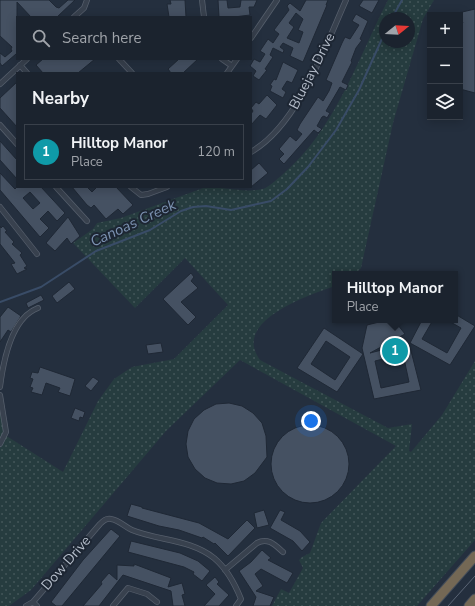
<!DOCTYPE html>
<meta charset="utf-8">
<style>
:root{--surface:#1b232e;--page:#242b36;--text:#f1f3f6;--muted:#a0a4aa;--line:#39404a;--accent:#2563eb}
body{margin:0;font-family:"Nunito Sans",sans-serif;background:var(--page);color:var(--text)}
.controls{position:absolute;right:12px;top:12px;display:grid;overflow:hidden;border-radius:0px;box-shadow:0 2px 10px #0003}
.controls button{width:36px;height:36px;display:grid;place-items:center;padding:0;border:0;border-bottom:1px solid var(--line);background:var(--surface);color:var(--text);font:20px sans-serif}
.compass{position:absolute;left:379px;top:12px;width:36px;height:36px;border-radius:50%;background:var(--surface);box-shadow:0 2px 10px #0003;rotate:72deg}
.you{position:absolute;left:311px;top:421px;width:14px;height:14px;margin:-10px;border:3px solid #fff;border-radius:50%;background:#1a73e8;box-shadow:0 0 0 6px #1a73e833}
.badge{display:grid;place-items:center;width:26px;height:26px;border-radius:50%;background:var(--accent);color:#fff;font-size:13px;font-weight:700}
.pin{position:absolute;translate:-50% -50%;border:2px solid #fff;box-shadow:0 1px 4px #0006}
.popup{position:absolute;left:332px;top:271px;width:126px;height:52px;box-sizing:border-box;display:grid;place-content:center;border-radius:0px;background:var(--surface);filter:drop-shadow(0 1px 3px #0005);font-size:13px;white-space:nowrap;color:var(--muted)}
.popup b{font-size:15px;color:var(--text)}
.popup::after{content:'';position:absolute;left:50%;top:100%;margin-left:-8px;border:8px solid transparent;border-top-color:var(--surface)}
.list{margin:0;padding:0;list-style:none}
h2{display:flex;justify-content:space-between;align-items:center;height:52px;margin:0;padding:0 16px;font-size:17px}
h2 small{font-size:13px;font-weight:400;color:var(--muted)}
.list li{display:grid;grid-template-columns:26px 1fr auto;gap:12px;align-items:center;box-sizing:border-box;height:56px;margin:0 8px 8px;padding:0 8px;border:1px solid var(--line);border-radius:0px}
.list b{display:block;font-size:15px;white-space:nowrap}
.list p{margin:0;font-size:13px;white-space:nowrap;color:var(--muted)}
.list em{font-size:13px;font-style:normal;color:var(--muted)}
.icon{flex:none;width:22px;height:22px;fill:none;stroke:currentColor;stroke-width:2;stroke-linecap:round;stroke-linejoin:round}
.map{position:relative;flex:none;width:475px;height:606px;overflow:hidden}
.search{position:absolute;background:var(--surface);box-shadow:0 2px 10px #0003;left:16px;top:16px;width:236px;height:44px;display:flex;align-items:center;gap:10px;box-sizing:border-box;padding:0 14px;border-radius:0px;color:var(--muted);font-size:15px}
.panel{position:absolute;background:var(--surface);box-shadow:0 2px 10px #0003;left:16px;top:72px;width:236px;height:116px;border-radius:0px}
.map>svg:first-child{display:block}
</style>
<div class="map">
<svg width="475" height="606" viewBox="0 0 475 606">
<defs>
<pattern id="green-dots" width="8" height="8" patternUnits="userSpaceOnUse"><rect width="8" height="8" fill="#263c3f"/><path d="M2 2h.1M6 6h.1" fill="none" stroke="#435659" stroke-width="1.8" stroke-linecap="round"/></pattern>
</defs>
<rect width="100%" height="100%" fill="#242f3e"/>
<!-- green -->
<path fill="url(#green-dots)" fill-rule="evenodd" d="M388,0H434L423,19L393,123L361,268L355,274H335V286C309,295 231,321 260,360L388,428L412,424L409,451L411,452L442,415L475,361V540L417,606H272L281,589L289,593L303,568L299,560L302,557L310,553L321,523L396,446L240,360L166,431L31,590L9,606H0V395L5,435L63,472L98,401L114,379L132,367L174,359L228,305L185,258L135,308L73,243L93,229L97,223L121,218L206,187C225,187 243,193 263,189C269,187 277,179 282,175C336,129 357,60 388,0ZM385,18H409V42H385Z"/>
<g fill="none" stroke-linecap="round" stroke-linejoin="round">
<!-- stream -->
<path stroke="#394c67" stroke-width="2" d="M392,18L402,0
M0,302L41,287L96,251L150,230L181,211L193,207L206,206L231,210L271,201L287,189L308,167L336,130L359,90L385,32"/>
</g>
<!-- building -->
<path fill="#455162" stroke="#1f2835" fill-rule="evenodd" d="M0,0H49L56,7L59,8L68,0H75L57,17H31L17,2V56L16,54L2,66L0,63V53L5,57L12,51L11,49L12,47L0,36Z
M170,0H185L186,17H169L167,4H171Z
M218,0H227L228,8L240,7L241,0H257L254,7H249L250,15L234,17H219Z
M306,0H328L326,5H327L303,62L290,56L293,48L283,43L280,47L284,50L283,53L273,48L270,55L273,57L265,69L267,70L259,80L253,76L256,71L250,66L254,59L260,62L265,54L260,51L268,39L273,43L279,34L274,30L289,10L287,6L290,3L300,11ZM296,13L303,19L298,30L303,32L299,43L287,38L294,27L289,23Z
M363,0H379L372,13L359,6Z
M475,9V93L460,89V25L463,23L458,13Z
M356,14L368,21L360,39L362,40L356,48L351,61L352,62L342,82L348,85L346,90L340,87L326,111L330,113L327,118L324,116L322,117L317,126L322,129L318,133L314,130L284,164L279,159L284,154L279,149L290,136L296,141L302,134L297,130L300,124L318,97L323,101L329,91L332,83L326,80L342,43L345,37L350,39L359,25L352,21Z
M43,59H95L78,73H43L36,65Z
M179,59H198L183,73H171L168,69Z
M283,62L298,70L292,83L287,81L282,89L286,92L283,98L270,91L272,86L270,85L274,79L276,80Z
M17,82V127L0,108V98Z
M267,95L277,105L266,119L260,115L251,125V114L253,111L251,108L256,102L259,104Z
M0,141L17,160V179L0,160Z
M259,163L268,173L251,187V170Z
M0,173L15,189L17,187H41L65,213L57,221L48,211L40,219L49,228L40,237L0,190ZM30,192L40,203L33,209L23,198Z
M72,187H87L92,192L97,187H116L133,205L123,214L118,209L106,219L94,205L91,208L87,205Z
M68,217L80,236L71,244L67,238L55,251L46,243Z
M0,226L1,228L3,226L7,231L5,232L14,242L12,244L22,253L20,255L27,266L24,268L27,269L17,274L11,264L15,263L0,244Z
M191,273L194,277L191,281L198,288L181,302L196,317L188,325L163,299Z
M69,282L75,289L57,303L52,296Z
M41,295L44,300L28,308L26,303Z
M8,307L21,316L11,332L8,330L0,342V317Z
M455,314L475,326L450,365L410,343L422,320H433L422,339L447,353L461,328L447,320H455Z
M387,320H394L405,334L370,353L409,343L421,390L374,399L362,348L367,325ZM403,354L409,382L381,388L375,361Z
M324,328L363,354L337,392L297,368ZM326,341L350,357L335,380L311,364Z
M161,343L163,352L148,354L146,345Z
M40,367L75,379L70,396L58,392L60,388L46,383L42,395L31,392L33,388L30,387L33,379L30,378L32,372L38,373Z
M93,377L99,381L91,391L85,386Z
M229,403L242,406L253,413L262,423L266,436L267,457L255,473L244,481L231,484L217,483L205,478L195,469L188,457L186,444L188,431L194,419L204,410L216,404Z
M75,408L85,412L83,418L80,417L79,421L71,418Z
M271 464a39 39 0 1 1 78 0a39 39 0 1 1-78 0Z
M131,504L142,507V508L199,523L228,539L247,520L255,528L228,556L215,543L214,544L203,537L202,538L179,530L159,526L127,516Z
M264,510L269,525L257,528L254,513Z
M280,510L285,512L281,520L300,531L310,542L302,551L293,541L270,528Z
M111,529L120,536L62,606H56L51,602L83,560Z
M131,541L180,553L198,561L210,571L202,581L193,574L194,572L184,567L128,552Z
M262,550L271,558L268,560L293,573L287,583L261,569L255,574L263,586L256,591L274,597L270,606H253L256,597L239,571L251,562Z
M134,564L171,578L168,587L182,583L185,594L182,595L185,606H173L171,591L123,575L99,606H83L102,584L101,582L109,573L117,580V565L134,566Z
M215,577L219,582L217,584L229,595L219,606H204L215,594L206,585Z"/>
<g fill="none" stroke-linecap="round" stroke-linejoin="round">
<defs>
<path id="minor" d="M202,0L204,17
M74,17L84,8L87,0
M251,38L277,0
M119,59L132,73
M222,59L232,66
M20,65L27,73
M227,73L237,59
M0,84L27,59
M0,125L17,144
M251,152C298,125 325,47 346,0
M56,187L87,221
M131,187L141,195L148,194L167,187
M0,207L37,254
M0,387C3,363 11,318 38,308
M0,395L6,432L0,444
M225,570L257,543C268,537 275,545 283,552
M33,602L37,606
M26,606L33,602L100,524C103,521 106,518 111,519C119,520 125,527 132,530C159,541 190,539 214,558C226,568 235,584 241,599L236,606
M113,606L128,588L147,594L157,602"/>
<path id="motorway" d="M431,606L475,556
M469,606L475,599"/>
</defs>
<!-- minor casing -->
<use href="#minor" stroke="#565f6c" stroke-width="6"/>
<!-- motorway casing -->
<use href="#motorway" stroke="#434c59" stroke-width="11"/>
<!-- minor -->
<use href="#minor" stroke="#38414e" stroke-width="4.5"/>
<!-- motorway -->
<use href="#motorway" stroke="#746855" stroke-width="9"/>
<!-- tram -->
<path stroke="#5a6575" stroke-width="1" d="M448,606L475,576"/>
</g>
<g text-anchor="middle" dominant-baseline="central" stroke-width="4" stroke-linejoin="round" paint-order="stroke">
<!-- street labels -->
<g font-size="14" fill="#b4bcc9" stroke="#1d2633">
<text transform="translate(312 71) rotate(-63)">Bluejay Drive</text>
<text transform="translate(66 563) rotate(-49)">Dow Drive</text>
</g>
<!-- water labels -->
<g font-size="15" font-style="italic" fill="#7c92b1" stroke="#1d2633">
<text transform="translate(133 223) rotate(-25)">Canoas Creek</text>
</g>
</g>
</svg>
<div class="controls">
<button>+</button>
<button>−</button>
<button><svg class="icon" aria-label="layers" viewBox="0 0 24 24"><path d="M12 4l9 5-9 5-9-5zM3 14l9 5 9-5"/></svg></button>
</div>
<svg class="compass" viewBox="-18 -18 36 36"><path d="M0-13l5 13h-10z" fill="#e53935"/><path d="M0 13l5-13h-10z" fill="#a0a4aa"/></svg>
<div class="you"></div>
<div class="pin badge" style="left:395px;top:351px;background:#0f9aa8">1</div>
<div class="popup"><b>Hilltop Manor</b>Place</div>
<div class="search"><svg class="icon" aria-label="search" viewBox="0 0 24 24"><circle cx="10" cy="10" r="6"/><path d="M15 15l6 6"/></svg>Search here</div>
<section class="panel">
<h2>Nearby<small></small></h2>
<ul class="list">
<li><span class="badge" style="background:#0f9aa8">1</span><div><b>Hilltop Manor</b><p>Place</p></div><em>120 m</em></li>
</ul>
</section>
</div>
